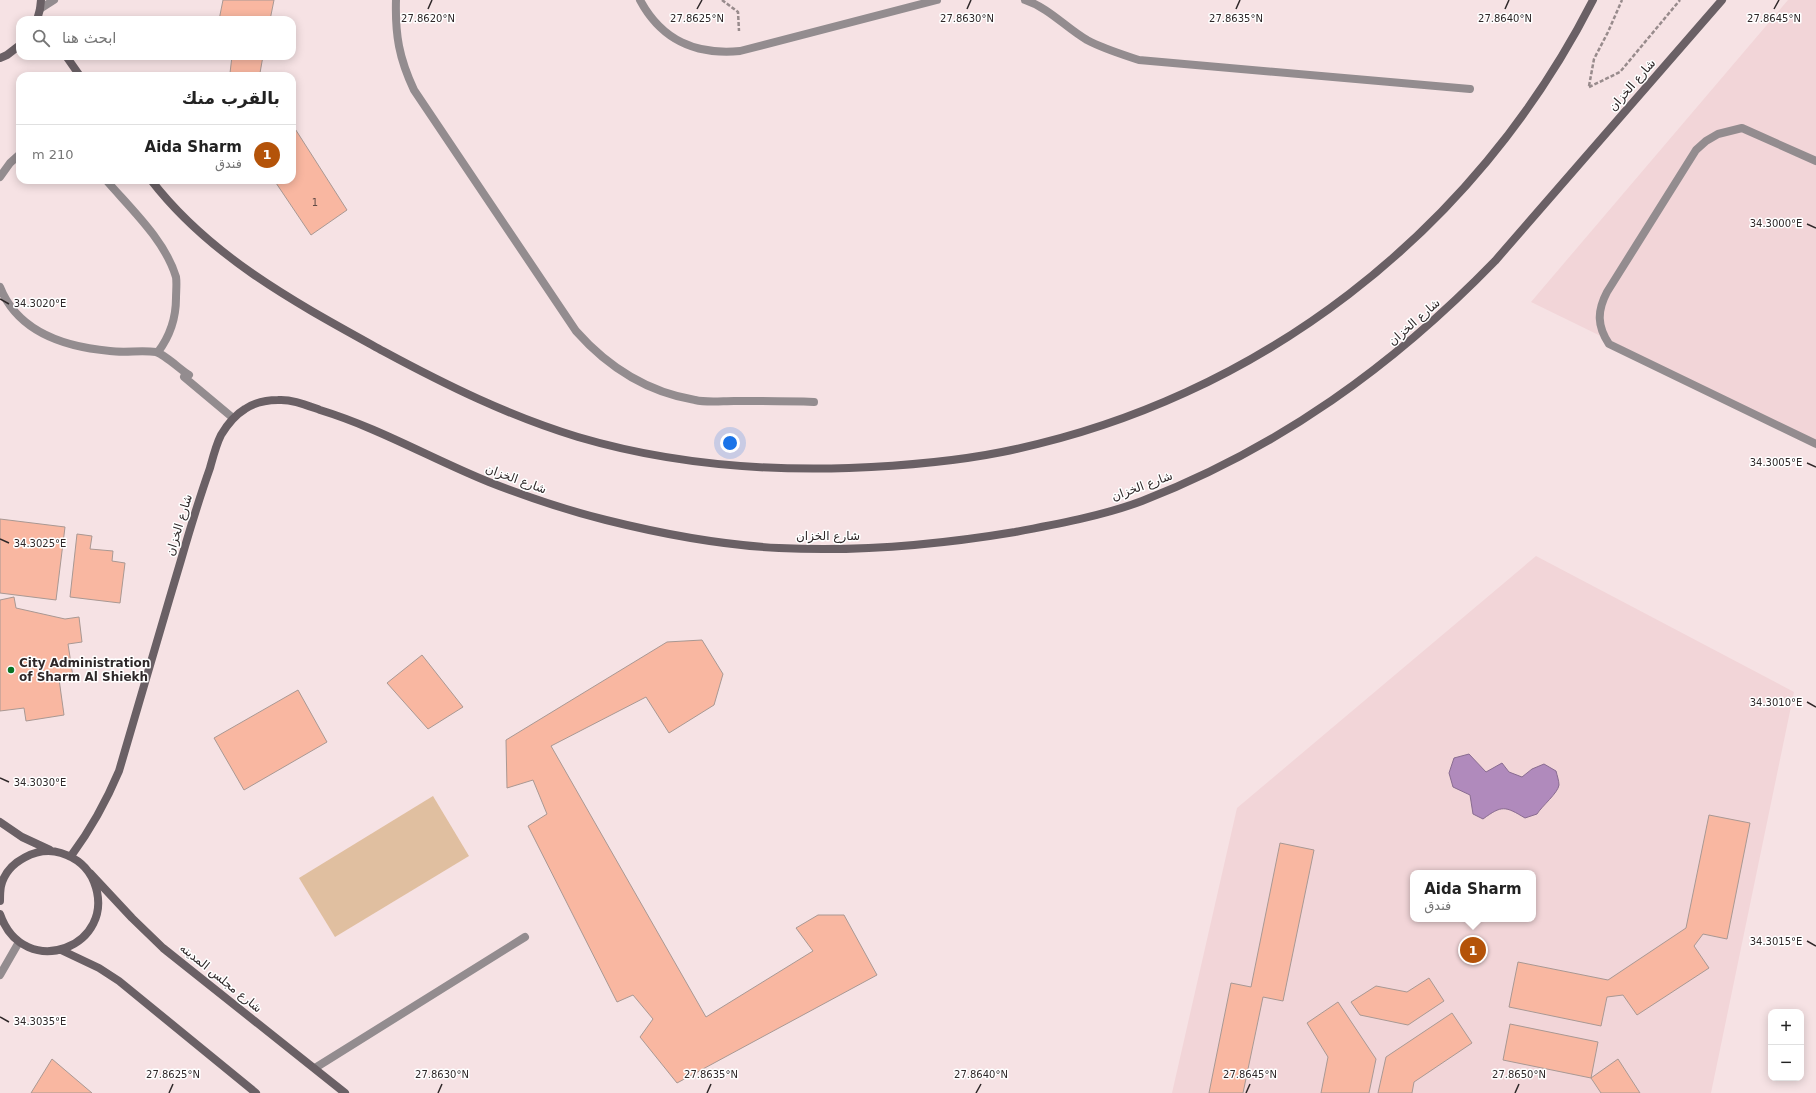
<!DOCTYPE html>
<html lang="ar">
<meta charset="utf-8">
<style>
:root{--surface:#fff;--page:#f2f2f2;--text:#222;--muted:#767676;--line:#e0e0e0;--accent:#b45309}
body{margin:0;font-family:"DejaVu Sans","Noto Naskh Arabic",sans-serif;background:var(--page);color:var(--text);direction:rtl}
.controls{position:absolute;right:12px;bottom:12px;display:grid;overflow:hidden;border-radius:8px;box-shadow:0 2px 10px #0003}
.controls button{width:36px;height:36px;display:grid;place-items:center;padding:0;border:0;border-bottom:1px solid var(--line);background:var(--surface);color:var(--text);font:20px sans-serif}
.you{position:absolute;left:730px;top:443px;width:14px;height:14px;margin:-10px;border:3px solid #fff;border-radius:50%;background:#1a73e8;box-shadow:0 0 0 6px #1a73e833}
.badge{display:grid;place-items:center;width:26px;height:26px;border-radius:50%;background:var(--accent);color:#fff;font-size:13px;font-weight:700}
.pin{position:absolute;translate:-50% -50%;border:2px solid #fff;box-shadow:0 1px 4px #0006}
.popup{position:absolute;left:1410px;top:870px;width:126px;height:52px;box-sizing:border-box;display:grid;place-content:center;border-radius:8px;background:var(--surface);filter:drop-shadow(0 1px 3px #0005);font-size:13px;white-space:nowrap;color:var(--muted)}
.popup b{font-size:15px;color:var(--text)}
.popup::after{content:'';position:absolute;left:50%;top:100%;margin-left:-8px;border:8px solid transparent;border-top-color:var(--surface)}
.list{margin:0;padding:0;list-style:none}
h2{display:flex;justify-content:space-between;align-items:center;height:52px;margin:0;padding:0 16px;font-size:17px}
h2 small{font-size:13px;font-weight:400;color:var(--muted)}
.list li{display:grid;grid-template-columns:26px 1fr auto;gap:12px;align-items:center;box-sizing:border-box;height:60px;padding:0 16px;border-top:1px solid var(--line)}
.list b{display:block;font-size:15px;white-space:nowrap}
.list p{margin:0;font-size:13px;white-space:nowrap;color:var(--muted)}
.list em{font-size:13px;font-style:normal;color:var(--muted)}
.icon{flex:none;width:22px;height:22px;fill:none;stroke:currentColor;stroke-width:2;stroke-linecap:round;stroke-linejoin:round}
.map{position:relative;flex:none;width:1816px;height:1093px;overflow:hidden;direction:ltr}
.search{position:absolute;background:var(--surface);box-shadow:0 2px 10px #0003;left:16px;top:16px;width:280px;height:44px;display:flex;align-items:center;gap:10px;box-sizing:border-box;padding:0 14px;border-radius:12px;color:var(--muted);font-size:15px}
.panel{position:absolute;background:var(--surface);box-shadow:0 2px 10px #0003;left:16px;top:72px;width:280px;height:112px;border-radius:12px;direction:rtl}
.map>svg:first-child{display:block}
</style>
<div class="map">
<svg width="1816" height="1093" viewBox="0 0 1816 1093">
<rect width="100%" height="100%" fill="#f6e2e4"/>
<!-- built -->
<path fill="#f2d5d8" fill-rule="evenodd" d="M1788,0H1816V441L1531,302Z
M1536,556L1794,692L1711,1093H1172L1237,808ZM1413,873H1533V919H1413Z"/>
<!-- green -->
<path fill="#e0bfa0" d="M433,796L469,856L335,937L299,878Z"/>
<!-- water -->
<path fill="#b08abc" stroke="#896c90" d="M1469,754L1486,772L1502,763L1509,772L1522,777L1532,769L1544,764L1556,771C1557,775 1559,781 1559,785C1558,793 1542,806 1537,814L1525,818C1505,806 1502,805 1483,819L1473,814L1470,795L1453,787L1449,773L1454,758Z"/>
<!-- building -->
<path fill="#f9b7a1" stroke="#a99893" d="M223,0H274L270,20H219Z
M232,56H263L260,73L262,76H217L230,73Z
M292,124L347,210L311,235L274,180H292Z
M0,519L65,527L56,600L0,593Z
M77,534L92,536L90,549L113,551L112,561L125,563L120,603L70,597Z
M14,597L16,608L65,619L79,617L82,642L68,644L73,677L59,679L64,715L26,721L24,708L0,711V600Z
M702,640L723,674L714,705L669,733L646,697L551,746L706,1017L813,951L796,928L818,915H844L877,975L677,1083L640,1037L653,1019L633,995L617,1002L528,826L547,814L533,780L507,788L506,740L667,642Z
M422,655L463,707L428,729L387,683Z
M298,690L327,742L244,790L214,738Z
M1709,815L1750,823L1727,939L1703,934L1694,946L1709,968L1637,1015L1623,995L1607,997L1601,1026L1509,1007L1518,962L1608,980L1686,928Z
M1280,843L1314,850L1283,1001L1263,997L1243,1093H1209L1231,983L1251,987Z
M1429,978L1444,1001L1408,1025L1360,1015L1351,1002L1376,986L1407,992Z
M1338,1002L1376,1059L1369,1093H1321L1328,1057L1307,1023Z
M1452,1013L1472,1043L1414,1082L1412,1093H1378L1386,1057Z
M1510,1024L1598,1042L1591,1078L1503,1060Z
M52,1059L92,1093H31Z
M1618,1059L1640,1093H1601L1591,1078Z"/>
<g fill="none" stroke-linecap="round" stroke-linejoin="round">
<!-- path -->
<path stroke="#988b8c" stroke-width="2.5" stroke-dasharray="4 2" stroke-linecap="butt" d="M722,0L738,12L739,31
M1589,86L1594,59L1608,32L1622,0
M1589,87L1620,72L1680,0"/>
<!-- service -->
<path stroke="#938c8f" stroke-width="8" d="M0,177L10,163L20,154
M106,180C130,208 165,240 176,277C177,283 176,292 176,298C176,319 170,336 158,352
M0,287C18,333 65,347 110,351C125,353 141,350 156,352C164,354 181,370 189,375L184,377L233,418
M315,1068L525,937"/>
<!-- minor -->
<path stroke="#938c8f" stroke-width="8" d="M396,0C395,35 399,58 414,90L576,331C607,366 647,392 695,400C707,403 722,401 734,401C761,401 787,401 814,402
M640,0C662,41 696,55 740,51L937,0
M1025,0C1049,8 1065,27 1087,40C1104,49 1121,54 1139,60L1470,89
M40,9L54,0
M1816,161L1742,128L1718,134L1706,141L1696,150L1607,292C1597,311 1597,326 1609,344L1816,444
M0,975L19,942"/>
<!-- secondary -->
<path stroke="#6a6065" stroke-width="8" d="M37,20L40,9L41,0
M66,56L80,76
M0,58L7,55L20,45
M151,180C211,258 298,304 383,351C446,385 509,416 578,437C666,463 758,471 849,468C901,466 952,462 1002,452C1258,401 1475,232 1593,0
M0,822L22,837L50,850
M71,856C91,829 106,802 119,771C140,700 160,630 181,560C190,529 199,499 210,468C213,457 216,445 221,435C227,425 235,415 245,409C254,403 266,400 278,400C292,399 306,405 320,410C379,428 432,459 489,482C527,497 566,510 606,520C662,534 721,545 779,548C858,552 937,545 1015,532C1057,524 1102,516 1142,501C1279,448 1393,366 1495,261L1722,0
M90,873L132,918L163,948L345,1093
M0,901C0,896 0,891 1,886C7,861 38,846 61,853C77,858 88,867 94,882C119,946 24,983 0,914
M61,950L99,968L119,981L256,1093"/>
</g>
<!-- ticks -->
<path fill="none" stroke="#2e2728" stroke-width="1.5" d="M428,9L432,0M697,9L702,0M967,9L971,0M1236,9L1240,0M1505,9L1509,0M1774,9L1779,0M1807,224L1816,228M0,299L9,304M1807,463L1816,467M0,539L9,543M1807,702L1816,707M0,778L9,782M1807,941L1816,946M0,1017L9,1022M169,1093L173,1084M438,1093L442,1084M707,1093L711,1084M976,1093L981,1084M1246,1093L1250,1084M1515,1093L1519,1084"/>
<!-- markers -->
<circle fill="#097324" stroke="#fff" stroke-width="1.5" cx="11" cy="670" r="4"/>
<g text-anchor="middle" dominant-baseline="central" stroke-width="3" stroke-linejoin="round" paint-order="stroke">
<!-- number labels -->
<g font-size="10" fill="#614b46">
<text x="315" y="202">1</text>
</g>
<!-- street labels -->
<g font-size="12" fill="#2e2728" stroke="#fff">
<text transform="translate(1632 85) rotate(-49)">شارع الخزان</text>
<text transform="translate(1414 322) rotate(-41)">شارع الخزان</text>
<text transform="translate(516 479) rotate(20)">شارع الخزان</text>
<text transform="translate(1142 486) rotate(-20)">شارع الخزان</text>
<text transform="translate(179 525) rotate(-73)">شارع الخزان</text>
<text x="828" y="536">شارع الخزان</text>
<text transform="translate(221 978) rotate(39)">شارع مجلس المدينه</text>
</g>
<!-- poi labels -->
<g font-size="12" font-weight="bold" fill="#2e2728" stroke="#fff" text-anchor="start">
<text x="19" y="663">City Administration<tspan x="19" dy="14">of Sharm Al Shiekh</tspan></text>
</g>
</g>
<g font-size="10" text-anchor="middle" fill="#2e2728" stroke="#fff" stroke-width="3" stroke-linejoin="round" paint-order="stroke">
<text x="428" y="22">27.8620°N</text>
<text x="697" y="22">27.8625°N</text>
<text x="967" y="22">27.8630°N</text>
<text x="1236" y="22">27.8635°N</text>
<text x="1505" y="22">27.8640°N</text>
<text x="1774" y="22">27.8645°N</text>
<text x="1776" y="227">34.3000°E</text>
<text x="40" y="307">34.3020°E</text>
<text x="1776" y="466">34.3005°E</text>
<text x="40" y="547">34.3025°E</text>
<text x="1776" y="706">34.3010°E</text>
<text x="40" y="786">34.3030°E</text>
<text x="1776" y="945">34.3015°E</text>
<text x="40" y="1025">34.3035°E</text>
<text x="173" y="1078">27.8625°N</text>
<text x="442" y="1078">27.8630°N</text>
<text x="711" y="1078">27.8635°N</text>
<text x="981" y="1078">27.8640°N</text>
<text x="1250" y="1078">27.8645°N</text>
<text x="1519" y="1078">27.8650°N</text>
</g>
</svg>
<div class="controls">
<button>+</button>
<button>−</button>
</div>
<div class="you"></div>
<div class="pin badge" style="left:1473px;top:950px">1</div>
<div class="popup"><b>Aida Sharm</b>فندق</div>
<div class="search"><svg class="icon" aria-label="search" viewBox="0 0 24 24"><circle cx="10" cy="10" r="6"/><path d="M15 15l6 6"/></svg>ابحث هنا</div>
<section class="panel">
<h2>بالقرب منك<small></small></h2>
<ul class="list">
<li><span class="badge">1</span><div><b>Aida Sharm</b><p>فندق</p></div><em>210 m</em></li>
</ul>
</section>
</div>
